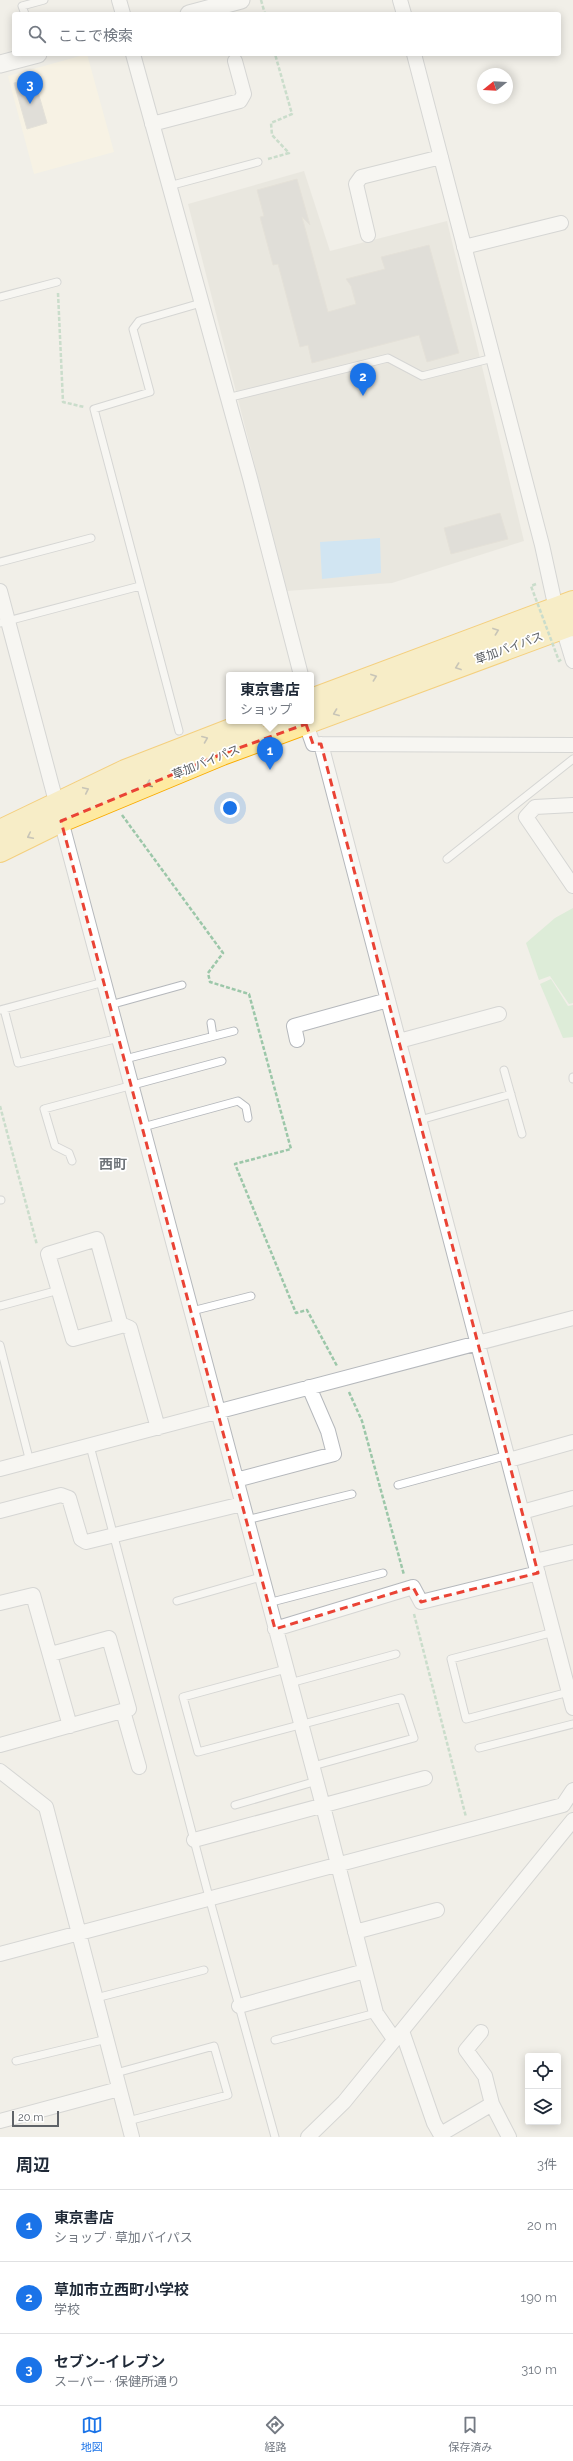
<!DOCTYPE html>
<html lang="ja">
<meta charset="utf-8">
<style>
:root{--surface:#fff;--page:#f2f2f3;--text:#1f2937;--muted:#747a83;--line:#e0e1e3;--accent:#1a73e8}
body{margin:0;font-family:Raleway,"Noto Sans JP",sans-serif;background:var(--page);color:var(--text)}
.controls{position:absolute;right:12px;bottom:12px;display:grid;overflow:hidden;border-radius:4px;box-shadow:0 2px 10px #0003}
.controls button{width:36px;height:36px;display:grid;place-items:center;padding:0;border:0;border-bottom:1px solid var(--line);background:var(--surface);color:var(--text);font:20px sans-serif}
.compass{position:absolute;left:477px;top:68px;width:36px;height:36px;border-radius:50%;background:var(--surface);box-shadow:0 2px 10px #0003;rotate:252deg}
.scale{position:absolute;left:12px;bottom:10px;width:47px;box-sizing:border-box;padding-left:4px;border:2px solid #5f6368;border-top:0;font-size:11px;line-height:14px;white-space:nowrap;color:#5f6368;-webkit-text-stroke:3px #fff;paint-order:stroke}
.you{position:absolute;left:230px;top:808px;width:14px;height:14px;margin:-10px;border:3px solid #fff;border-radius:50%;background:#1a73e8;box-shadow:0 0 0 6px #1a73e833}
.badge{display:grid;place-items:center;width:26px;height:26px;border-radius:50%;background:var(--accent);color:#fff;font-size:13px;font-weight:700}
.pin{position:absolute;translate:-50% -33px;filter:drop-shadow(0 1px 2px #0008)}
.pin::after{content:'';position:absolute;top:21px;width:14px;height:12px;background:inherit;clip-path:polygon(0 0,100% 0,50% 100%)}
.popup{position:absolute;left:226px;top:672px;width:88px;height:52px;box-sizing:border-box;display:grid;place-content:center;border-radius:4px;background:var(--surface);filter:drop-shadow(0 1px 3px #0005);font-size:13px;white-space:nowrap;color:var(--muted)}
.popup b{font-size:15px;color:var(--text)}
.popup::after{content:'';position:absolute;left:50%;top:100%;margin-left:-8px;border:8px solid transparent;border-top-color:var(--surface)}
.list{margin:0;padding:0;list-style:none}
h2{display:flex;justify-content:space-between;align-items:center;height:52px;margin:0;padding:0 16px;font-size:17px}
h2 small{font-size:13px;font-weight:400;color:var(--muted)}
.list li{display:grid;grid-template-columns:26px 1fr auto;gap:12px;align-items:center;box-sizing:border-box;height:72px;padding:0 16px;border-top:1px solid var(--line)}
.list b{display:block;font-size:15px;white-space:nowrap}
.list p{margin:0;font-size:13px;white-space:nowrap;color:var(--muted)}
.list em{font-size:13px;font-style:normal;color:var(--muted)}
.icon{flex:none;width:22px;height:22px;fill:none;stroke:currentColor;stroke-width:2;stroke-linecap:round;stroke-linejoin:round}
.map{position:relative;flex:none;width:573px;height:2137px;overflow:hidden}
.search{position:absolute;background:var(--surface);box-shadow:0 2px 10px #0003;left:12px;right:12px;top:12px;height:44px;display:flex;align-items:center;gap:10px;box-sizing:border-box;padding:0 14px;border-radius:4px;color:var(--muted);font-size:15px}
.sheet{height:268px;background:var(--surface)}
nav{display:flex;justify-content:space-around;align-items:center;box-sizing:border-box;height:56px;border-top:1px solid var(--line);background:var(--surface);font-size:11px;color:var(--muted)}
nav a{display:grid;justify-items:center;gap:2px}
nav .on{color:var(--accent)}
.map>svg:first-child{display:block}
</style>
<div class="map">
<svg width="573" height="2137" viewBox="0 0 573 2137">
<rect width="100%" height="100%" fill="#f1efe8"/>
<!-- commercial -->
<path fill="#fef7e0" d="M87,54L114,152L34,174L8,76Z"/>
<!-- education -->
<path fill="#e1ded6" d="M304,171L330,251L447,221L524,541L392,583L287,591L188,204Z"/>
<!-- green -->
<path fill="#c5e8c5" d="M573,908V1003L569,1004L550,976L539,980L526,943L555,918Z
M551,979L568,1006L573,1005V1037L563,1038L540,984Z"/>
<!-- water -->
<path fill="#aadaff" d="M380,538L381,573L322,579L320,542Z"/>
<!-- building -->
<path fill="#cccac5" stroke="#d6d1c6" d="M34,78L47,123L27,129L14,83Z
M297,179L310,225L302,217L328,312L356,304L351,286L346,279L385,269L381,257L429,245L459,353L427,362L419,335L312,363L308,345L300,347L278,264L273,265L260,217L264,216L257,190Z
M500,513L508,539L451,554L444,528Z"/>
<g fill="none" stroke-linecap="round" stroke-linejoin="round">
<defs>
<path id="service" d="M25,14L22,6L44,0
M169,186L258,162
M0,297L57,282
M227,398L388,358L422,376L493,358
M0,562L91,538
M0,623L140,586
M179,731L94,409L150,392L133,329L139,321L201,303
M447,859L573,759
M110,1005L182,985
M4,1009L18,1063L119,1038
M0,1010L104,982
M211,1023L213,1036
M125,1059L234,1031
M504,1070L522,1134
M573,1077V1079
M420,1120L511,1094
M143,1127L238,1101L246,1107L248,1118
M72,1161L69,1153L55,1146L44,1109L222,1061
M0,1200H1
M0,1306L59,1290
M192,1311L251,1296
M0,1345L30,1462
M90,1446L209,1897L275,2137
M398,1485L508,1455
M246,1520L352,1494
M177,1601L261,1577
M268,1603L383,1573
M554,1632L451,1659L466,1719L569,1692
M286,1669L183,1697L198,1752L401,1698L414,1738L313,1766
M290,1683L396,1654
M479,1748L573,1724
M235,1805L317,1781
M96,1998L204,1970
M275,2040L376,2013
M16,2061L107,2039
M116,2073L214,2046L228,2095L128,2121"/>
<path id="minor" d="M119,0L123,14
M400,0L404,14
M133,54L250,478L301,675
M414,54L542,545L556,609
M152,124L240,101L244,94L235,61
M368,235L356,184L361,177L441,157
M464,247L561,223
M0,591L323,1806L376,2013L394,2039
M563,628L573,661
M306,724L313,744L573,745
M321,744L573,1708
M573,805L535,807L526,817L573,886
M297,1040L294,1026L388,1000
M399,1041L499,1014
M121,1326L97,1239L48,1254L73,1339L121,1326L123,1325L130,1328L158,1428
M509,1460L573,1442
M0,1469L573,1318
M236,1480L334,1454L328,1431L309,1387
M0,1511L61,1495L69,1498L81,1539L86,1542L242,1504
M522,1512L573,1498
M535,1561L573,1552
M0,1603L33,1595L70,1726
M275,1629L413,1587L421,1602L538,1573
M123,1711L139,1767
M0,1745L129,1709L109,1638L51,1654
M0,1771L46,1807L132,2137
M194,1840L425,1778
M355,1932L437,1910
M0,1954L563,1805L573,1790
M239,2006L365,1971
M402,2031L434,2123L442,2137
M492,2104L509,2137
M0,2121L119,2089
M441,2134L492,2104L485,2076L466,2050L481,2032
M308,2137L344,2102L573,1820"/>
<path id="tertiary" d="M189,14L241,0
M0,64L38,54"/>
<path id="trunk" d="M311,700L573,602
M0,831L125,771L254,721
M0,851L61,821L222,754L573,624"/>
</defs>
<!-- service casing -->
<use href="#service" stroke="#b5b8bc" stroke-width="9"/>
<!-- minor casing -->
<use href="#minor" stroke="#b5b8bc" stroke-width="16"/>
<!-- tertiary casing -->
<use href="#tertiary" stroke="#b5b8bc" stroke-width="19"/>
<!-- trunk casing -->
<use href="#trunk" stroke="#f9ab00" stroke-width="24"/>
<!-- path -->
<path stroke="#9cc7a9" stroke-width="2.5" stroke-dasharray="4 2" stroke-linecap="butt" d="M261,0L265,14
M268,159L289,153L272,135L271,123L292,114L275,54
M58,293L63,402L84,407
M122,815L223,953L208,973L210,982L249,994L291,1149L235,1164L296,1313L307,1310L337,1366
M0,1106L37,1245
M349,1392L362,1421L404,1575
M414,1614L466,1817"/>
<!-- service -->
<use href="#service" stroke="#fff" stroke-width="7"/>
<!-- minor -->
<use href="#minor" stroke="#fff" stroke-width="14"/>
<!-- tertiary -->
<use href="#tertiary" stroke="#fff" stroke-width="17"/>
<!-- trunk -->
<use href="#trunk" stroke="#feeaa1" stroke-width="22"/>
<!-- path-bridge -->
<path stroke="#9cc7a9" stroke-width="2.5" stroke-dasharray="4 2" stroke-linecap="butt" d="M536,584L531,586L559,661L562,659"/>
</g>
<!-- one-way arrows -->
<defs><path id="oneway-chevron" d="M-2-3.5L2.5 0L-2 3.5" fill="none" stroke-width="1.6" stroke-linecap="round" stroke-linejoin="round"/></defs>
<g stroke="#97927c">
<use href="#oneway-chevron" transform="translate(496 631) rotate(-20)"/>
<use href="#oneway-chevron" transform="translate(458 667) rotate(160)"/>
<use href="#oneway-chevron" transform="translate(374 677) rotate(-20)"/>
<use href="#oneway-chevron" transform="translate(336 713) rotate(159)"/>
<use href="#oneway-chevron" transform="translate(205 739) rotate(-22)"/>
<use href="#oneway-chevron" transform="translate(149 784) rotate(158)"/>
<use href="#oneway-chevron" transform="translate(86 790) rotate(-25)"/>
<use href="#oneway-chevron" transform="translate(30 836) rotate(154)"/>
</g>
<!-- marked area -->
<path d="M0 0H573V2137H0ZM306,724L313,744H321L538,1573L421,1602L413,1587L275,1629L61,821L222,754Z" fill="#f1efe8" fill-opacity=".55" fill-rule="evenodd"/>
<path fill="none" stroke="#ea4335" stroke-width="3" stroke-dasharray="8 5" stroke-linejoin="round" d="M306,724L313,744H321L538,1573L421,1602L413,1587L275,1629L61,821L222,754Z"/>
<g text-anchor="middle" dominant-baseline="central" stroke-width="3.5" stroke-linejoin="round" paint-order="stroke">
<!-- street labels -->
<g font-size="12" fill="#5f6368" stroke="#fff">
<text transform="translate(509 648) rotate(-20)">草加バイパス</text>
<text transform="translate(206 762) rotate(-22)">草加バイパス</text>
</g>
<!-- quarter labels -->
<g font-size="14" font-weight="bold" fill="#70757a" stroke="#fff">
<text x="113" y="1164">西町</text>
</g>
</g>
</svg>
<div class="controls">
<button><svg class="icon" aria-label="locate" viewBox="0 0 24 24"><circle cx="12" cy="12" r="6"/><path d="M12 2v4M12 18v4M2 12h4M18 12h4"/></svg></button>
<button><svg class="icon" aria-label="layers" viewBox="0 0 24 24"><path d="M12 4l9 5-9 5-9-5zM3 14l9 5 9-5"/></svg></button>
</div>
<svg class="compass" viewBox="-18 -18 36 36"><path d="M0-13l5 13h-10z" fill="#e53935"/><path d="M0 13l5-13h-10z" fill="#747a83"/></svg>
<div class="scale">20 m</div>
<div class="you"></div>
<div class="pin badge" style="left:270px;top:770px">1</div>
<div class="popup"><b>東京書店</b>ショップ</div>
<div class="pin badge" style="left:363px;top:396px">2</div>
<div class="pin badge" style="left:30px;top:104px">3</div>
<div class="search"><svg class="icon" aria-label="search" viewBox="0 0 24 24"><circle cx="10" cy="10" r="6"/><path d="M15 15l6 6"/></svg>ここで検索</div>
</div>
<section class="sheet">
<h2>周辺<small>3件</small></h2>
<ul class="list">
<li><span class="badge">1</span><div><b>東京書店</b><p>ショップ · 草加バイパス</p></div><em>20 m</em></li>
<li><span class="badge">2</span><div><b>草加市立西町小学校</b><p>学校</p></div><em>190 m</em></li>
<li><span class="badge">3</span><div><b>セブン-イレブン</b><p>スーパー · 保健所通り</p></div><em>310 m</em></li>
</ul>
</section>
<nav>
<a class="on"><svg class="icon" aria-label="map" viewBox="0 0 24 24"><path d="M3 6l6-2 6 2 6-2v14l-6 2-6-2-6 2zM9 4v14M15 6v14"/></svg>地図</a>
<a><svg class="icon" aria-label="directions" viewBox="0 0 24 24"><path d="M12 3l9 9-9 9-9-9zM9 14v-3h6M13 9l2 2-2 2"/></svg>経路</a>
<a><svg class="icon" aria-label="saved" viewBox="0 0 24 24"><path d="M7 4h10v16l-5-4-5 4z"/></svg>保存済み</a>
</nav>
